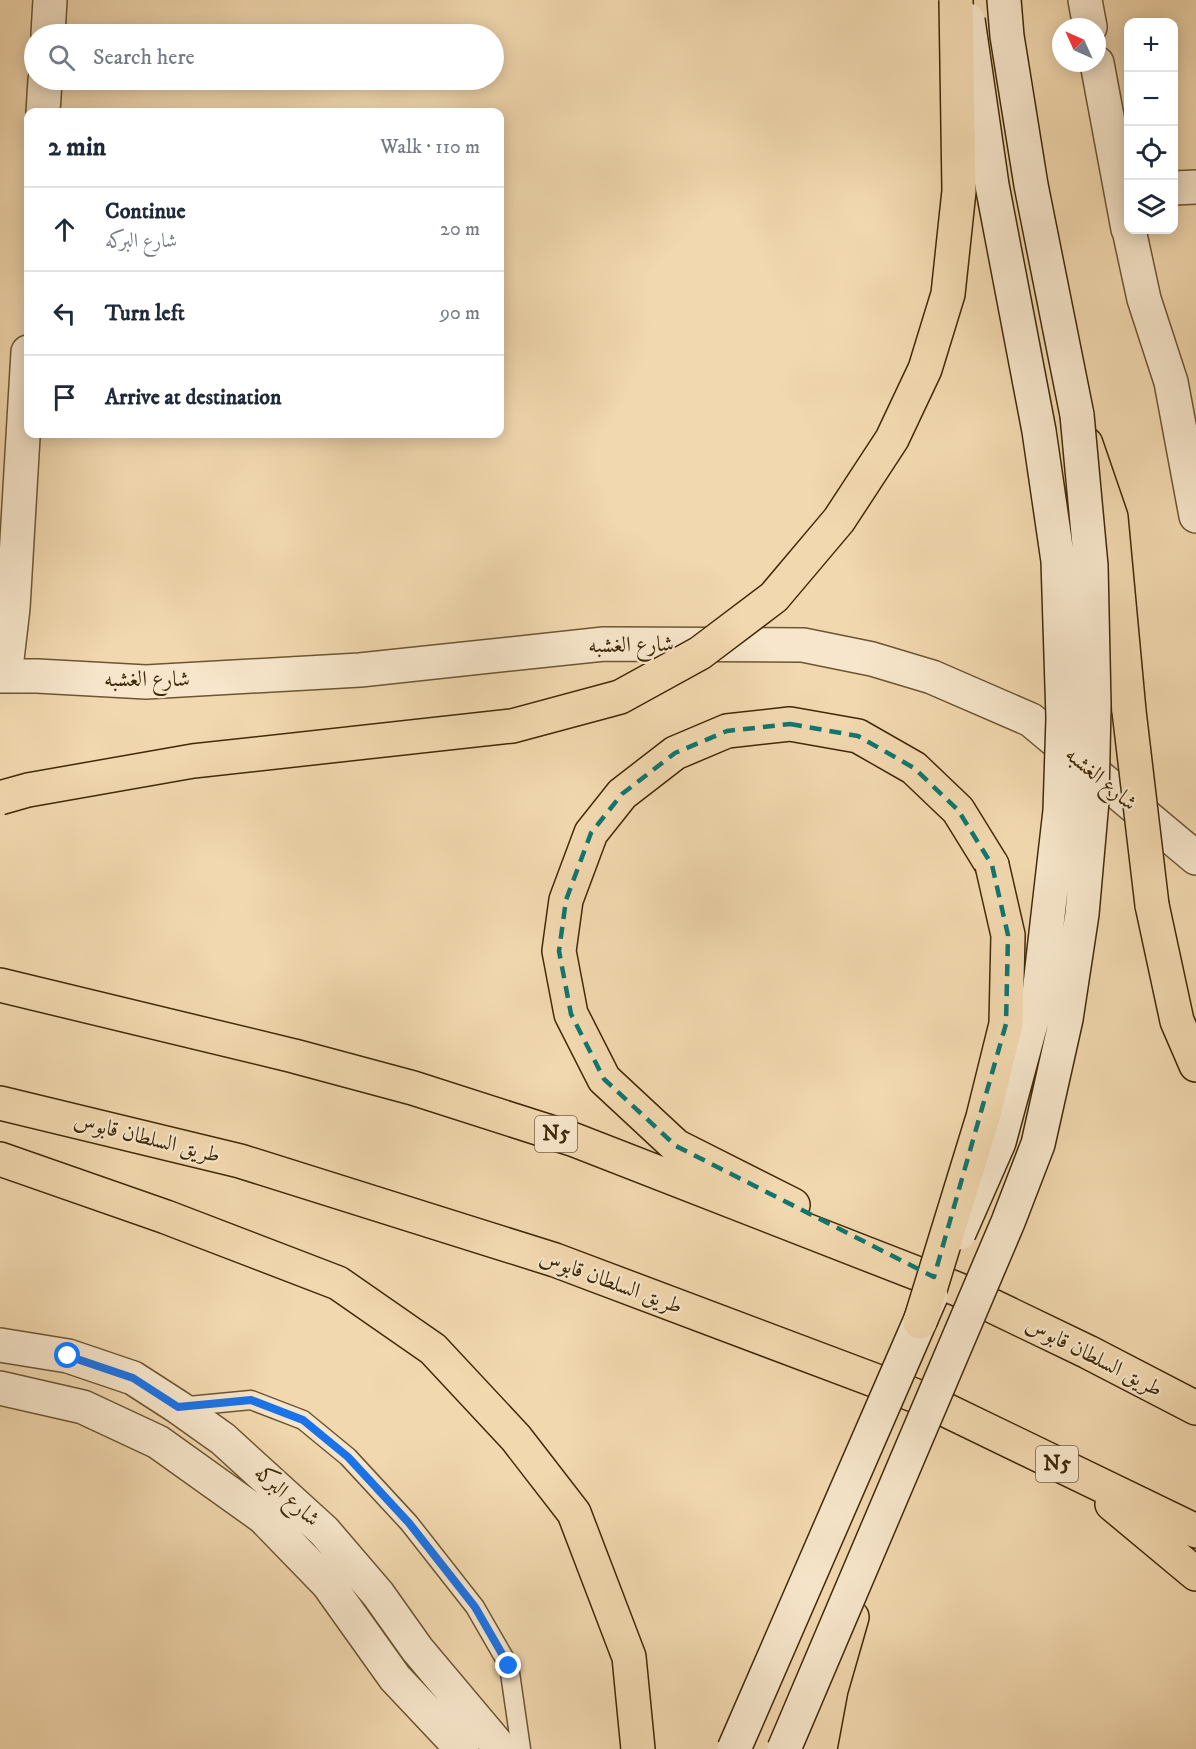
<!DOCTYPE html>
<meta charset="utf-8">
<style>
:root{--surface:#fff;--page:#f2f2f3;--text:#1f2937;--muted:#747a83;--line:#e0e1e3}
body{margin:0;font-family:"IM FELL DW Pica",Amiri,serif;background:var(--page);color:var(--text)}
.controls{position:absolute;right:18px;top:18px;display:grid;overflow:hidden;border-radius:12px;box-shadow:0 3px 15px #0003}
.controls button{width:54px;height:54px;display:grid;place-items:center;padding:0;border:0;border-bottom:2px solid var(--line);background:var(--surface);color:var(--text);font:30px sans-serif}
.compass{position:absolute;left:1052px;top:18px;width:54px;height:54px;border-radius:50%;background:var(--surface);box-shadow:0 3px 15px #0003;rotate:315deg}
.stop{position:absolute;width:18px;height:18px;margin:-14px;border:4px solid #1a73e8;border-radius:50%;background:#fff}
.stop.end{background:#1a73e8;border-color:#fff;box-shadow:0 2px 6px #0008}
.list{margin:0;padding:0;list-style:none}
h2{display:flex;justify-content:space-between;align-items:center;height:78px;margin:0;padding:0 24px;font-size:26px}
h2 small{font-size:20px;font-weight:400;color:var(--muted)}
.list li{display:grid;grid-template-columns:39px 1fr auto;gap:18px;align-items:center;box-sizing:border-box;height:84px;padding:0 24px;border-top:2px solid var(--line)}
.list b{display:block;font-size:22px;white-space:nowrap}
.list p{margin:0;font-size:20px;white-space:nowrap;color:var(--muted)}
.list em{font-size:20px;font-style:normal;color:var(--muted)}
.icon{flex:none;width:33px;height:33px;fill:none;stroke:currentColor;stroke-width:2;stroke-linecap:round;stroke-linejoin:round}
.map{position:relative;flex:none;width:1196px;height:1749px;overflow:hidden}
.search{position:absolute;background:var(--surface);box-shadow:0 3px 15px #0003;left:24px;top:24px;width:480px;height:66px;display:flex;align-items:center;gap:15px;box-sizing:border-box;padding:0 21px;border-radius:33px;color:var(--muted);font-size:22px}
.panel{position:absolute;background:var(--surface);box-shadow:0 3px 15px #0003;left:24px;top:108px;width:480px;height:330px;border-radius:12px}
.map>svg:first-child{display:block}
</style>
<div class="map">
<svg width="1196" height="1749" viewBox="0 0 1196 1749">
<rect width="100%" height="100%" fill="#f2d8af"/>
<filter id="stains"><feTurbulence type="fractalNoise" baseFrequency=".00333" numOctaves="4"/><feColorMatrix values="0 0 0 0 .2 0 0 0 0 .09 0 0 0 0 .02 0 0 0 .5 -.17"/></filter>
<radialGradient id="worn" r=".72"><stop offset=".6" stop-color="#630" stop-opacity="0"/><stop offset="1" stop-color="#630" stop-opacity=".3"/></radialGradient>
<g fill="none" stroke-linecap="round" stroke-linejoin="round">
<defs>
<path id="service" d="M178,1407L251,1400L303,1420L348,1457L409,1523L475,1607L509,1666L521,1749"/>
<path id="minor" d="M1085,0L1090,27
M1097,63L1128,229
M1174,188L1196,187
M1129,230L1144,299L1171,382L1196,516"/>
<path id="tertiary" d="M48,34L50,0
M43,112L45,80
M0,676H5L13,608L28,352
M5,676H37L146,682L360,670L604,644L803,645L872,659L932,677L1031,720L1196,858
M0,1345L68,1356L133,1378L178,1407L223,1439L324,1531L378,1594L417,1649L501,1749
M0,1388L83,1407L158,1442L263,1517L328,1584L395,1678L462,1749"/>
<path id="secondary" d="M1004,0L1007,36L1031,185L1077,415"/>
<path id="trunk" d="M1086,444L1111,517L1129,711
M1152,905L1177,1021L1196,1065
M0,985L294,1056L413,1088L572,1139L957,1289L1088,1352L1196,1408
M0,1103L240,1161L555,1260L919,1397L1196,1531
M0,1159L166,1217L338,1283L433,1349L516,1438L574,1513L629,1657L638,1749
M793,1205L676,1146L604,1079L571,1014L559,951L566,900L591,833L622,794L675,753L727,731L790,724L858,736L914,768L958,810L992,865
M1112,1504L1196,1574
M820,1749L831,1690L852,1617"/>
</defs>
<!-- service casing -->
<use href="#service" stroke="#6c5632" stroke-width="21"/>
<!-- minor casing -->
<use href="#minor" stroke="#6c5632" stroke-width="36"/>
<!-- tertiary casing -->
<use href="#tertiary" stroke="#6c5632" stroke-width="36"/>
<!-- secondary casing -->
<use href="#secondary" stroke="#402a09" stroke-width="36"/>
<!-- trunk casing -->
<use href="#trunk" stroke="#402a09" stroke-width="36"/>
<!-- service -->
<use href="#service" stroke="#f7e6cb" stroke-width="18"/>
<!-- minor -->
<use href="#minor" stroke="#f7e6cb" stroke-width="33"/>
<!-- tertiary -->
<use href="#tertiary" stroke="#f7e6cb" stroke-width="33"/>
<!-- secondary -->
<use href="#secondary" stroke="#f7e6cb" stroke-width="33"/>
<!-- trunk -->
<use href="#trunk" stroke="#f2d8af" stroke-width="33"/>
<defs>
<path id="secondary-bridge" d="M959,1233L999,1142L1039,994L1060,811L1063,718L1058,561L1039,431L992,185L968,20
M734,1749L931,1296
M784,1749L1008,1222L1038,1144L1066,1019L1082,914L1092,801L1094,705L1091,566L1077,415"/>
<path id="trunk-bridge" d="M1129,711L1152,905
M0,798L28,790L193,761L512,726L620,697L700,653L774,597L839,520L892,439L925,369L948,294L959,191L956,0
M920,1322L983,1117L1006,1024L1008,935L992,865"/>
</defs>
<!-- secondary-bridge casing -->
<use href="#secondary-bridge" stroke="#402a09" stroke-width="36" stroke-linecap="butt"/>
<!-- trunk-bridge casing -->
<use href="#trunk-bridge" stroke="#402a09" stroke-width="36" stroke-linecap="butt"/>
<!-- secondary-bridge -->
<use href="#secondary-bridge" stroke="#f7e6cb" stroke-width="33"/>
<!-- trunk-bridge -->
<use href="#trunk-bridge" stroke="#f2d8af" stroke-width="33"/>
</g>
<g fill="none" stroke-linecap="round" stroke-linejoin="round">
<!-- route -->
<path stroke="#1a73e8" stroke-width="8" d="M68,1356L133,1378L178,1407L251,1400L303,1420L348,1457L409,1523L475,1607L509,1666"/>
</g>
<!-- marked area -->
<path fill="none" stroke="#0f766e" stroke-width="4.5" stroke-dasharray="12 8" stroke-linejoin="round" d="M790,724L858,736L914,768L958,810L992,865L1008,935L1006,1024L934,1277L676,1146L604,1079L571,1014L559,951L566,900L591,833L622,794L675,753L727,731Z"/>
<g text-anchor="middle" dominant-baseline="central" stroke-width="4.5" stroke-linejoin="round" paint-order="stroke">
<!-- shield labels -->
<g fill="#f7e6cb" stroke="#776243" stroke-width="1.5">
<rect x="535" y="1116" width="42" height="36" rx="4.5"/>
<rect x="1036" y="1446" width="42" height="36" rx="4.5"/>
</g>
<g font-size="21" font-weight="bold" fill="#402a09">
<text x="556" y="1134">N5</text>
<text x="1057" y="1464">N5</text>
</g>
<!-- street labels -->
<g font-size="22" fill="#402a09" stroke="#f7e6cb">
<text transform="translate(631 645) rotate(-1)">شارع الغشبه</text>
<text x="147" y="679">شارع الغشبه</text>
<text transform="translate(1101 779) rotate(40)">شارع الغشبه</text>
<text transform="translate(147 1138) rotate(14)">طريق السلطان قابوس</text>
<text transform="translate(611 1282) rotate(20)">طريق السلطان قابوس</text>
<text transform="translate(1094 1357) rotate(27)">طريق السلطان قابوس</text>
<text transform="translate(287 1496) rotate(42)">شارع البركه</text>
</g>
</g>
<rect width="100%" height="100%" filter="url(#stains)"/>
<rect width="100%" height="100%" fill="url(#worn)"/>
</svg>
<div class="controls">
<button>+</button>
<button>−</button>
<button><svg class="icon" aria-label="locate" viewBox="0 0 24 24"><circle cx="12" cy="12" r="6"/><path d="M12 2v4M12 18v4M2 12h4M18 12h4"/></svg></button>
<button><svg class="icon" aria-label="layers" viewBox="0 0 24 24"><path d="M12 4l9 5-9 5-9-5zM3 14l9 5 9-5"/></svg></button>
</div>
<svg class="compass" viewBox="-18 -18 36 36"><path d="M0-13l5 13h-10z" fill="#e53935"/><path d="M0 13l5-13h-10z" fill="#747a83"/></svg>
<div class="stop" style="left:68px;top:1356px"></div>
<div class="stop end" style="left:509px;top:1666px"></div>
<div class="search"><svg class="icon" aria-label="search" viewBox="0 0 24 24"><circle cx="10" cy="10" r="6"/><path d="M15 15l6 6"/></svg>Search here</div>
<section class="panel">
<h2>2 min<small>Walk · 110 m</small></h2>
<ul class="list">
<li><svg class="icon" aria-label="ahead" viewBox="0 0 24 24"><path d="M12 20V5M6 11l6-6 6 6"/></svg><div><b>Continue</b><p>شارع البركه</p></div><em>20 m</em></li>
<li><svg class="icon" aria-label="left" viewBox="0 0 24 24"><path d="M17 20v-9H6M10 6l-5 5 5 5"/></svg><div><b>Turn left</b></div><em>90 m</em></li>
<li><svg class="icon" aria-label="arrive" viewBox="0 0 24 24"><path d="M6 21V4h12l-3 4 3 4H6"/></svg><div><b>Arrive at destination</b></div></li>
</ul>
</section>
</div>
